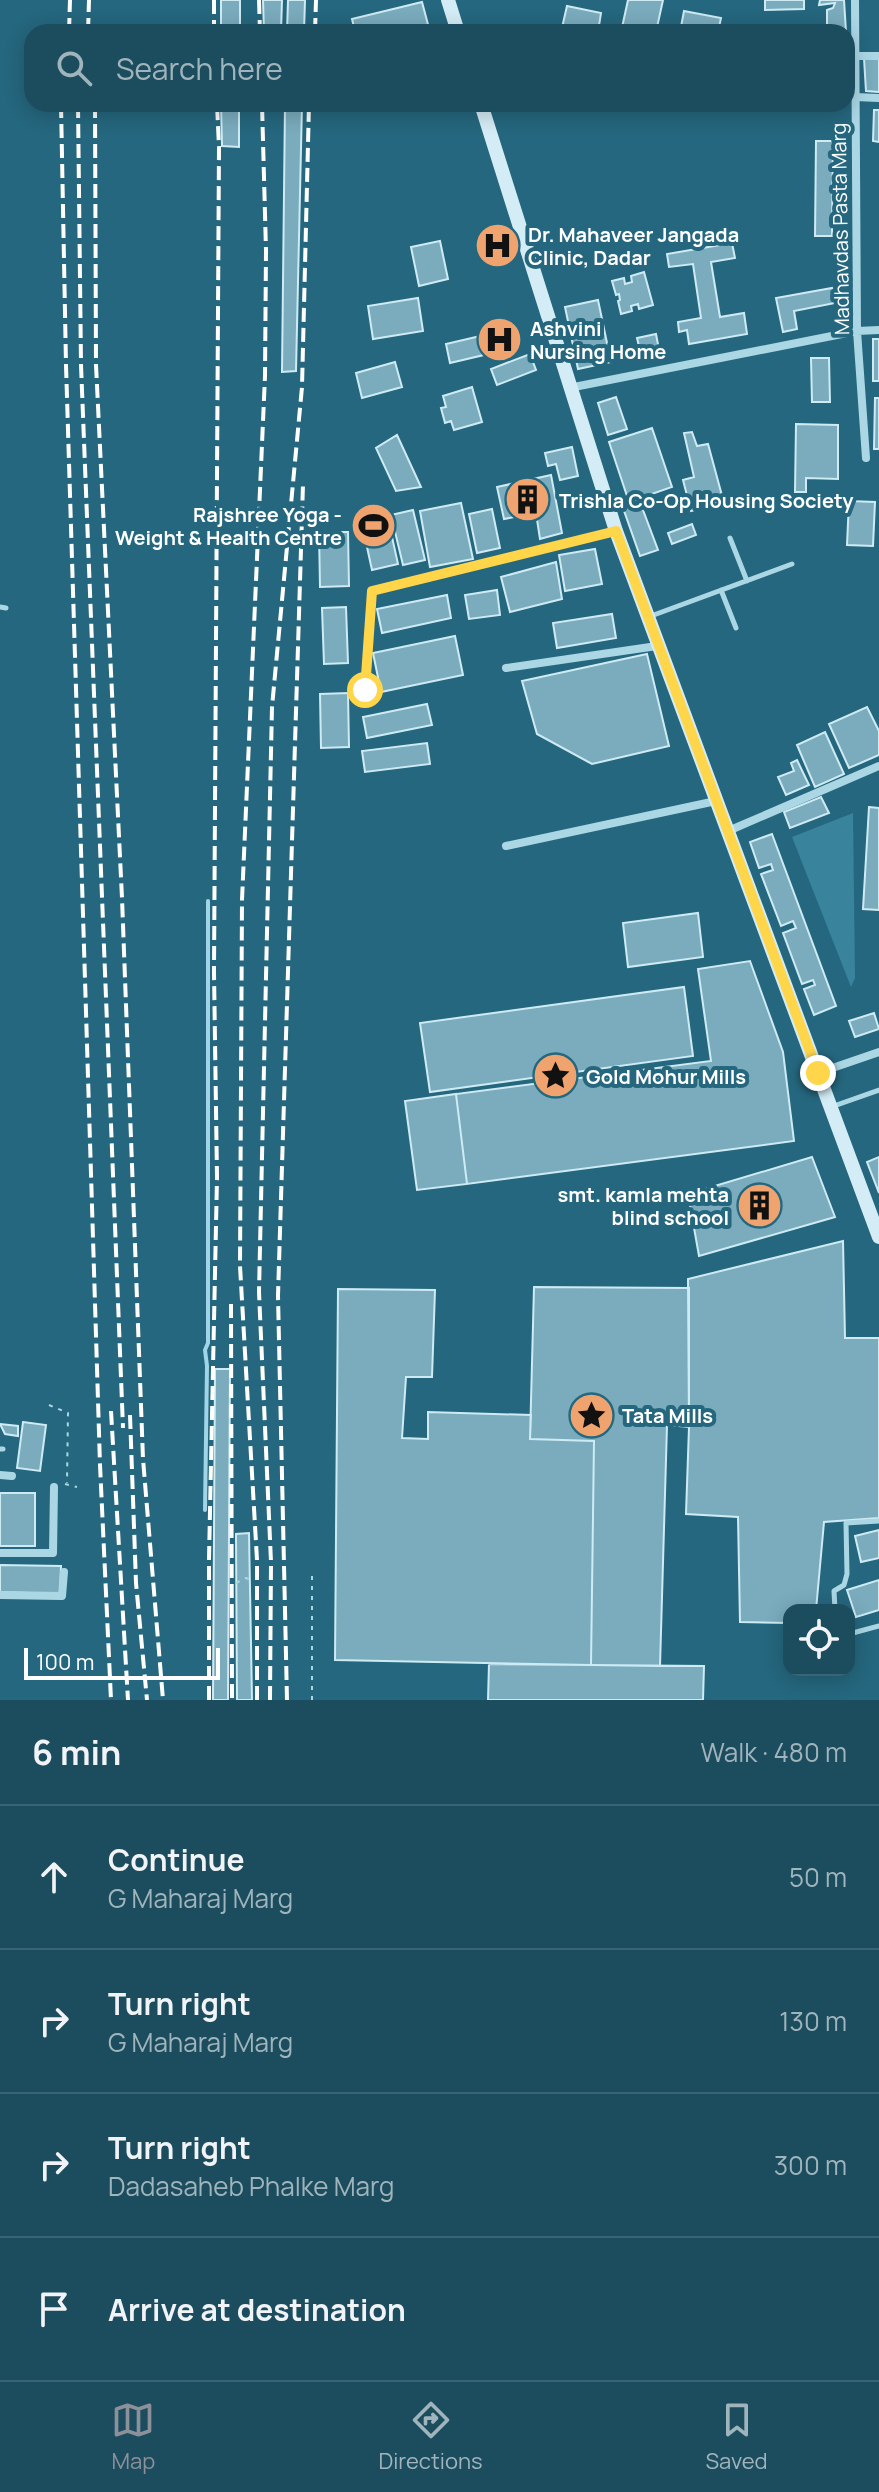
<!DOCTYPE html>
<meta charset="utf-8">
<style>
:root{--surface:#1c4d5e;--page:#255464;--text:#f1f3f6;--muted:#a0b4bc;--line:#3a6473;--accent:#8c9099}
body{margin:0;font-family:Manrope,sans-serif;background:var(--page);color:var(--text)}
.controls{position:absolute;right:24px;bottom:24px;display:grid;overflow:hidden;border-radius:16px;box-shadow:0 4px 20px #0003}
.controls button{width:72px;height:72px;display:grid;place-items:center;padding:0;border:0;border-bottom:2px solid var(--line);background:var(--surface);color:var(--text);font:40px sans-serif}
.scale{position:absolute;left:24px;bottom:20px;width:196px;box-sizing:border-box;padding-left:8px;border:4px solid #fff;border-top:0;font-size:22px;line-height:28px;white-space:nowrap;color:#fff;-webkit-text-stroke:6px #25677e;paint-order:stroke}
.stop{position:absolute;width:24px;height:24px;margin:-18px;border:6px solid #ffd54a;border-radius:50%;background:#fff}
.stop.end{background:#ffd54a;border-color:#fff;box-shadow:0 2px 8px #0008}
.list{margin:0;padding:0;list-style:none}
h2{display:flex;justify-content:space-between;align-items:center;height:104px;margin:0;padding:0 32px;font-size:34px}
h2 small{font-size:26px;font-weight:400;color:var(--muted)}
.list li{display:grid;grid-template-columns:52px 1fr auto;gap:24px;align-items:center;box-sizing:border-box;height:144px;padding:0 32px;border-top:2px solid var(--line)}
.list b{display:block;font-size:30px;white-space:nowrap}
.list p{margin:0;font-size:26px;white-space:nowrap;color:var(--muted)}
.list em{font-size:26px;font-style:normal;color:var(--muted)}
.icon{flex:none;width:44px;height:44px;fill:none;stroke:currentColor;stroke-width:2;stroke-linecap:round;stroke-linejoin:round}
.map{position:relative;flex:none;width:879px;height:1700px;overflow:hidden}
.search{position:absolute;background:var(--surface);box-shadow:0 4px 20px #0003;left:24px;right:24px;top:24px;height:88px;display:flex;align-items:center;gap:20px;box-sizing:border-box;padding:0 28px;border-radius:24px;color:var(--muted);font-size:30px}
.sheet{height:680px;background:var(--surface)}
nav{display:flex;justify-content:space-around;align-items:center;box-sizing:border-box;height:112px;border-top:2px solid var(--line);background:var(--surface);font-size:22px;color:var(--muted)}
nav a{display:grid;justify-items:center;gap:4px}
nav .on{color:var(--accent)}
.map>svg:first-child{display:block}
</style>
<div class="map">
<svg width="879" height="1700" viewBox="0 0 879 1700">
<rect width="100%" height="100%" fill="#25677e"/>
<!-- green -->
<path fill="#39839c" d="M853,813L855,978L851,987L792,837Z"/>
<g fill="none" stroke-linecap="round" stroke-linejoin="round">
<!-- stream -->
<path stroke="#9fd5e6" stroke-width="4" d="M205,1510L207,1366L205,1350L208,1343V901"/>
</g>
<!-- building -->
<path fill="#7aacbd" stroke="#ceebf4" stroke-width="2" d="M221,0H240V32H221Z
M263,0H282L281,32H264Z
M288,0H305L304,32H287Z
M628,0H663L656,32H621Z
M765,0H804V9L765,10Z
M820,0H844L846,32H827V10L833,8L835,3L819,5Z
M422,2L430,32H355L352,19Z
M567,6L601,13L598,32H561Z
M684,11L721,18L718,32H680Z
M864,58L879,59V92L866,91Z
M221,104H239V147L222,146Z
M285,104H302L296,371L282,372Z
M874,110H879V142L873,141Z
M816,141H833L832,236H815Z
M440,241L448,279L419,286L411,247Z
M732,243L735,258L711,262L720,317L744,313L747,334L689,344L687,330L679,332L678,322L701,318L693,264L669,267L667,254Z
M644,272L653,305L639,309L638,304L631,306L632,311L621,314L618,301L620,300L619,294L616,295L612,281L624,278L625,284L632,282L631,276Z
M832,288L835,303L794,311L797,329L783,332L776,298Z
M418,298L423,331L373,339L368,306Z
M598,300L611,362L578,369L565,307Z
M514,328L518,347L450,363L446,344Z
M656,334L660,355L642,359L637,338Z
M873,339H879V381H873Z
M530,354L536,370L497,385L491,369Z
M811,358H829L830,402H812Z
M395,362L402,387L362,398L356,373Z
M472,387L482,422L454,430L451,421L445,423L441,408L446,407L443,396Z
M616,397L627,429L608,435L598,403Z
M875,398H879V449H874Z
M796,424L838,425V479L806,478V492H795Z
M652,428L672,487L629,502L609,442Z
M692,432L697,446L708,444L724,503L691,511L683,480L694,477L684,433Z
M397,435L421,487L396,491L376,448Z
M572,447L578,476L560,480L556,464L548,466L545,453Z
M551,475L562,533L540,539L536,513L504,519L497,487Z
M849,501L875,502L873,546L847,545Z
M640,502L658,550L640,556L623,508Z
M461,503L473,559L430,567L420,511Z
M492,509L500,548L477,553L469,514Z
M386,510L398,564L372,570L360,515Z
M413,510L425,560L403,565L391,515Z
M692,524L696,535L672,544L668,533Z
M319,532H348L349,586L320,587Z
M595,549L602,584L565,591L559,555Z
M556,562L562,599L510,612L501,577Z
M497,590L500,615L469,619L465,595Z
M447,595L451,618L382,633L377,609Z
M346,607L348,663L324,664L322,608Z
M612,614L616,638L557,648L553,623Z
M455,636L463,675L381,692L373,653Z
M647,654L669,746L592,764L537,734L522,681Z
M348,693L349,747L321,748L320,694Z
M427,704L432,725L367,738L363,717Z
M867,707L879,731V755L849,768L829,724Z
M825,732L844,774L815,787L797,745Z
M427,743L430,764L365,772L362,751Z
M797,760L809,785L786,795L778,777L794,771L791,763Z
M821,797L829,813L790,828L784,812Z
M869,807L879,808V910L863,909Z
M772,834L836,1006L814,1015L804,989L815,985L813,980L802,984L783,933L796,928L793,921L781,926L761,874L773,870L771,864L759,868L750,842Z
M698,913L703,957L628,967L623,923Z
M750,961L783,1052L794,1141L467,1184L456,1094L711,1061L698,969Z
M684,987L693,1056L430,1092L420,1023Z
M874,1013L879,1029L855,1037L849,1021Z
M456,1094L467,1184L417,1190L405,1101Z
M812,1157L835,1217L699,1256L688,1194Z
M879,1157V1193L867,1162Z
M843,1241L845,1338H879V1518L824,1522L816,1610H789V1623L740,1622L738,1517L686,1514L689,1427L688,1279Z
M534,1287L689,1288V1427L667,1425L660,1666L591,1665L594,1441L530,1439Z
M338,1289L435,1290L432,1377H406L402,1438L428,1439V1412L531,1415L530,1439L594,1441L591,1665L335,1660Z
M215,1369H230L228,1700H213Z
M23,1422L46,1425L40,1471L17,1468Z
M0,1424L18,1426V1436L5,1434Z
M0,1493H35V1546H0Z
M879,1530V1558L861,1562L855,1536Z
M249,1533L252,1700H237L236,1534Z
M0,1565L61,1566L60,1594L0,1592Z
M879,1580V1610L856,1617L847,1590Z
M489,1664L704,1666L703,1700H488Z"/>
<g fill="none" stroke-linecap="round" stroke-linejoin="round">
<!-- path -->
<path stroke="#abd7e5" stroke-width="2" stroke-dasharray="4 6" stroke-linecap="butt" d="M49,1405L68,1413L67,1483
M65,1484L77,1487
M236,1583L246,1578L251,1580
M312,1700V1576"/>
<!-- lane -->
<path stroke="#abd7e5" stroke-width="5" d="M730,538L747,581
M721,590L736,628
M0,607L6,608
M651,616L792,564
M831,1107L879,1090
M0,1449H3
M835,1610L834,1591L844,1585L847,1574L846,1523L879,1521
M849,1634L879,1626"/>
<!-- street -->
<path stroke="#abd7e5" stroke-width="8" d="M855,0L857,331L866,458
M855,56H879
M855,97L879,98
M569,388L857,331L879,330
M506,668L657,646
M365,690L372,591L616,531
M728,831L879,766
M506,846L716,801
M818,1073L879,1052
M0,1475L12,1476
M0,1553H53L54,1487
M0,1595L62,1596L64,1572"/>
<!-- secondary -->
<path stroke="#d4ecf5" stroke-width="14" d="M448,0L458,32
M481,104L616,531L879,1237"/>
<!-- rail -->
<path stroke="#fff" stroke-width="4" stroke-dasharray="14 6" stroke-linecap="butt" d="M214,0V32
M259,0L260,32
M69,32L70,0
M88,32L89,0
M315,32L316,0
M61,104L66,365L100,1465L111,1700
M78,104L81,365L123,1428
M95,104L96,365L122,898L143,1459L163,1700
M231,1304L232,1700
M111,1411L128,1700
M130,1415L136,1583L147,1700
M209,1700V1559L217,1178L214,972L219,147L217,104
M257,1700V1560L240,1266L242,900L265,376L266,251L262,104
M270,1700L271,1562L259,1292L272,707L302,387L309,104
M287,1700L278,1296L303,484"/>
</g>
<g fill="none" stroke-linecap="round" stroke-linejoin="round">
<!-- route -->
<path stroke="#ffd54a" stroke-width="10" d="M365,690L372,591L616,531L818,1073"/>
</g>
<!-- icons -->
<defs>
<symbol id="hospital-disc" viewBox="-11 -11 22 22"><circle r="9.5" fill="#efa470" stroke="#25677e"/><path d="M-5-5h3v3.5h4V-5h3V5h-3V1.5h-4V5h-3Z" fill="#111"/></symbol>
<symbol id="building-disc" viewBox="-11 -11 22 22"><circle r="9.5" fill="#efa470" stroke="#25677e"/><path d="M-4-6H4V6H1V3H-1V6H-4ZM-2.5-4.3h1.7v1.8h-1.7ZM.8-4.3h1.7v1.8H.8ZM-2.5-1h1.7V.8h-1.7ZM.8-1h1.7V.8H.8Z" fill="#111"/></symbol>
<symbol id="stadium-disc" viewBox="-11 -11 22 22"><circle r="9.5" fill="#efa470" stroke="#25677e"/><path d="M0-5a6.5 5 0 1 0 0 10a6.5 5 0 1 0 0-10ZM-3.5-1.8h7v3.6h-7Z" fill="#111"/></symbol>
<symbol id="sight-disc" viewBox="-11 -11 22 22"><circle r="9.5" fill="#efa470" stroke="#25677e"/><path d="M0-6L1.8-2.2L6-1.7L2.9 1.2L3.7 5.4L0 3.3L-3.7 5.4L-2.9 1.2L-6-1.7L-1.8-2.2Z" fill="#111"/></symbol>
</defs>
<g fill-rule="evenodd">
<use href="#hospital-disc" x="472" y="220" width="51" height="51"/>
<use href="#hospital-disc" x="474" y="314" width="51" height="51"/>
<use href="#building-disc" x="502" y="474" width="51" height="51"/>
<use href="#stadium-disc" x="348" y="500" width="51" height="51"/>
<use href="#sight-disc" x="530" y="1050" width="51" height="51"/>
<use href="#building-disc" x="734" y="1180" width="51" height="51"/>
<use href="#sight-disc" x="566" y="1390" width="51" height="51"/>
</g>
<g text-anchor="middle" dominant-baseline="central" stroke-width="8" stroke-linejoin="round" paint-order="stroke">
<!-- street labels -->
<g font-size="20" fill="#fff" stroke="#25677e">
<text transform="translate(840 229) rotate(-91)">Madhavdas Pasta Marg</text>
</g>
<!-- poi labels -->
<g font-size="20" font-weight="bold" fill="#fff" stroke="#25677e" text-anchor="start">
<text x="528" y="234">Dr. Mahaveer Jangada<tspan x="528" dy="23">Clinic, Dadar</tspan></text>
<text x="530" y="328">Ashvini<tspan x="530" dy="23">Nursing Home</tspan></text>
<text x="559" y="500">Trishla Co-Op Housing Society</text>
<text x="342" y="514" text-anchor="end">Rajshree Yoga -<tspan x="342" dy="23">Weight &amp; Health Centre</tspan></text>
<text x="586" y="1076">Gold Mohur Mills</text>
<text x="729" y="1194" text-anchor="end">smt. kamla mehta<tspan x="729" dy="23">blind school</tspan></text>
<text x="622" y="1415">Tata Mills</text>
</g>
</g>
</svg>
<div class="controls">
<button><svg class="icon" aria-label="locate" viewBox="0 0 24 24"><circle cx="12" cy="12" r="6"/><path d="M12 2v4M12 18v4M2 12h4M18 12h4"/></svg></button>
</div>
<div class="scale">100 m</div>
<div class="stop" style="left:365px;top:690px"></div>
<div class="stop end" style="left:818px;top:1073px"></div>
<div class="search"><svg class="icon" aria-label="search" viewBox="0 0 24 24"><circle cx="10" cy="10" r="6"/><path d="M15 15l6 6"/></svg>Search here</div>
</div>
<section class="sheet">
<h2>6 min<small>Walk · 480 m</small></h2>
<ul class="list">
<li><svg class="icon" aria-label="ahead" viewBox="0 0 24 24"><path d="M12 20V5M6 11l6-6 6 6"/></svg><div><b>Continue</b><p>G Maharaj Marg</p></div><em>50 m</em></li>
<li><svg class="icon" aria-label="right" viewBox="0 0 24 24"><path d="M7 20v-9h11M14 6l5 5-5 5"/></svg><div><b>Turn right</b><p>G Maharaj Marg</p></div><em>130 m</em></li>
<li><svg class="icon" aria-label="right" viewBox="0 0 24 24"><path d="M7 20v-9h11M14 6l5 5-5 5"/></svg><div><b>Turn right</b><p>Dadasaheb Phalke Marg</p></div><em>300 m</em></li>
<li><svg class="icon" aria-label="arrive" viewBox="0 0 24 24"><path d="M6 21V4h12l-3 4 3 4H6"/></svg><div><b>Arrive at destination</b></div></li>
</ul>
</section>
<nav>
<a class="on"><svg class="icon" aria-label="map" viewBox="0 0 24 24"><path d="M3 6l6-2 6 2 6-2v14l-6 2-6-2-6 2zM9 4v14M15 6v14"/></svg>Map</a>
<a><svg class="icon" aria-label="directions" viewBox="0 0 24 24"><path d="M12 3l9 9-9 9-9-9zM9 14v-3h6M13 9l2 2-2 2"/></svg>Directions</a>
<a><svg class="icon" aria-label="saved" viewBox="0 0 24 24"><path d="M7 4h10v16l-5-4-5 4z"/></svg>Saved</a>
</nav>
